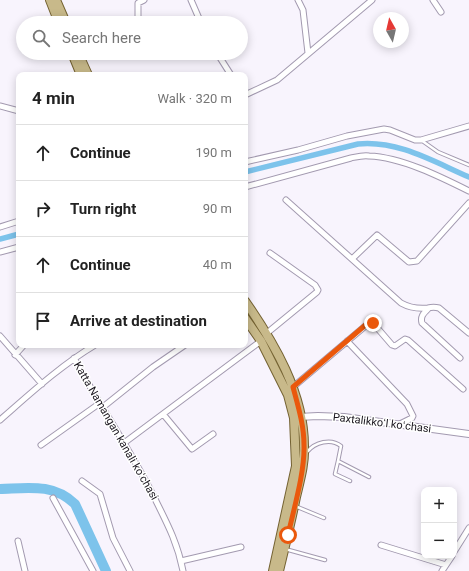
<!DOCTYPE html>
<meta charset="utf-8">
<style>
:root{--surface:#fff;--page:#f6f6f6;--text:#222;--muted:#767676;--line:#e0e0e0}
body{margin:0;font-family:Roboto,sans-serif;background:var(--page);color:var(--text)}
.controls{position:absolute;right:12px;bottom:12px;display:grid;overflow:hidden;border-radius:8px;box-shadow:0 2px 10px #0003}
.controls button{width:36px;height:36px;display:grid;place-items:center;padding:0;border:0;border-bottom:1px solid var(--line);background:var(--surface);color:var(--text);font:20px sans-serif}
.compass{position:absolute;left:373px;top:12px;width:36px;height:36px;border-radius:50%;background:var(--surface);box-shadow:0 2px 10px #0003;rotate:352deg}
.stop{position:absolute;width:12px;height:12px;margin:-9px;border:3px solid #ea580c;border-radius:50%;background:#fff}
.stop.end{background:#ea580c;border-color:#fff;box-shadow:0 1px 4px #0008}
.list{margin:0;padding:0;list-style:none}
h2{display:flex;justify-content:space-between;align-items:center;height:52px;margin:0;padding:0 16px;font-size:17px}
h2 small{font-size:13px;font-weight:400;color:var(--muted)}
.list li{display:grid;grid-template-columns:26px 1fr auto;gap:12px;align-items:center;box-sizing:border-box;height:56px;padding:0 16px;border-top:1px solid var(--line)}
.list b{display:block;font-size:15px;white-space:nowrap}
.list em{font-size:13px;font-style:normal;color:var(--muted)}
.icon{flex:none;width:22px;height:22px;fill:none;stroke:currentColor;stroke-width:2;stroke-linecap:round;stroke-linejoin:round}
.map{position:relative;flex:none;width:469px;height:571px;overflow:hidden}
.search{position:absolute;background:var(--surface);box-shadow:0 2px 10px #0003;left:16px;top:16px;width:232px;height:44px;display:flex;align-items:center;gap:10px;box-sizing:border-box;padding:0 14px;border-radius:22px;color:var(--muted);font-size:15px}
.panel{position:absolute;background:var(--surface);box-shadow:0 2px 10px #0003;left:16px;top:72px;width:232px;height:276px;border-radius:8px}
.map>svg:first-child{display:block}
</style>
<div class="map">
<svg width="469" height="571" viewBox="0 0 469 571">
<rect width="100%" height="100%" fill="#f8f4fd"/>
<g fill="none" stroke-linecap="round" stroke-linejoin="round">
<!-- canal -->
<path stroke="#7dc3eb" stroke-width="5.5" d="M245,172L358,144C398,140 434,162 469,177
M0,239L19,234"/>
<!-- river -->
<path stroke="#7dc3eb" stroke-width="10" d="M0,489C28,488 53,483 75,504L106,571"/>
<defs>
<path id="service" d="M421,140L438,152L469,165
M307,452C315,442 331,438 341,446L338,461
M350,481L335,474L338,461L369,477
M295,506L324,518
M285,549L325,560"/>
<path id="minor" d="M191,0L201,23
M298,0L303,10L308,53
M433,0L441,12
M132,23L138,20V3L144,0
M217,53L231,75
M245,95L277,80L372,0
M0,106L19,111
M245,162L298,150L347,136L384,129L390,130L415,140H421L469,126
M245,187L351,158C356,157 363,155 369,156C401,157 441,177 469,191
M286,200L401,303C410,308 418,309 428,308C432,307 435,307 439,308L469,333
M0,227L19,221
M0,252L19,247
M352,259L377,235L409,262L417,261L469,203
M429,308C424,313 420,316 422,323L460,358
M267,333L317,292L318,290L315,285L270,253
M0,336L42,384
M347,341L407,404L413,416L412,418L398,425
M15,355L24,345
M74,358C100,407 133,453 157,503C169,527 178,545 183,571
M293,387L370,322L373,323L392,345L395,346L405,339L408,340L463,389
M103,407L153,367L185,345
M163,414L192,449L213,434
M0,420C31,393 60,366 95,345
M124,443L261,341
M41,445L100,403
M82,481L100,494L113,538L130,571
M53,498L93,571
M18,541L25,571
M381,545L446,565
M454,552L469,528
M181,561L241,547
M442,571L452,556"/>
<path id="tertiary" d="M298,417L318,416L344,417L469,434"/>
<path id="primary" d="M50,0L59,23
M56,0L66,23
M72,53L81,75
M78,53L88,75
M245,301C274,343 304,393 304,446C305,463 300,480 296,497C291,522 285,546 279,571
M245,318L261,341L288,395L294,418L296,466L273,571"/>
</defs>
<!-- service casing -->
<use href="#service" stroke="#a39ab0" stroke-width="4.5"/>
<!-- minor casing -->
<use href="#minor" stroke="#a39ab0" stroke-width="7"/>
<!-- tertiary casing -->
<use href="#tertiary" stroke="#a39ab0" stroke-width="8"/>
<!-- primary casing -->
<use href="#primary" stroke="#746232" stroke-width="10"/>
<!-- service -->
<use href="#service" stroke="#fff" stroke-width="2.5"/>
<!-- minor -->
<use href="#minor" stroke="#fff" stroke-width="5"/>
<!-- tertiary -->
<use href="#tertiary" stroke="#fff" stroke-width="6"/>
<!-- primary -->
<use href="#primary" stroke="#c8b98a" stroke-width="8"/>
</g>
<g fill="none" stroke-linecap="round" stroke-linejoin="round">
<!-- route -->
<path stroke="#ea580c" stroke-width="5" d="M288,535C294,508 305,471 304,445C304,425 298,406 293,387L369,322L373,323"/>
</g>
<g text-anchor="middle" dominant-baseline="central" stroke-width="3" stroke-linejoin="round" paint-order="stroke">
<!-- street labels -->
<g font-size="11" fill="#1a161e" stroke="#fff">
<text transform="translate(382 423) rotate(7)">Paxtalikkoʻl koʻchasi</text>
<text transform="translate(116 431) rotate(60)">Katta Namangan kanali koʻchasi</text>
</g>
</g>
</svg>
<div class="controls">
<button>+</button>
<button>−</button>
</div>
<svg class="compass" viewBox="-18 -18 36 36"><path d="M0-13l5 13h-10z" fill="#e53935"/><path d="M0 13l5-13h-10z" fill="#767676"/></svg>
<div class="stop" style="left:288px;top:535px"></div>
<div class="stop end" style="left:373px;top:323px"></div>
<div class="search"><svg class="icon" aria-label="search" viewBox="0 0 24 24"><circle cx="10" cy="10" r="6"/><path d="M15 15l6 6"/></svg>Search here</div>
<section class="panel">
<h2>4 min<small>Walk · 320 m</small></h2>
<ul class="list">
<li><svg class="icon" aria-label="ahead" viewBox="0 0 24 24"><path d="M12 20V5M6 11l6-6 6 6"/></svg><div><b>Continue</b></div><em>190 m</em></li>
<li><svg class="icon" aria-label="right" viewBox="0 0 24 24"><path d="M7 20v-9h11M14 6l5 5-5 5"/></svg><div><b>Turn right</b></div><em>90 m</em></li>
<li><svg class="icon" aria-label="ahead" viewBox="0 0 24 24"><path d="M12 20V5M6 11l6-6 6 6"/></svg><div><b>Continue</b></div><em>40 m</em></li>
<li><svg class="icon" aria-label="arrive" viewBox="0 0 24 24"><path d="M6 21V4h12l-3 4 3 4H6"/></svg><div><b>Arrive at destination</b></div></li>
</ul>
</section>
</div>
